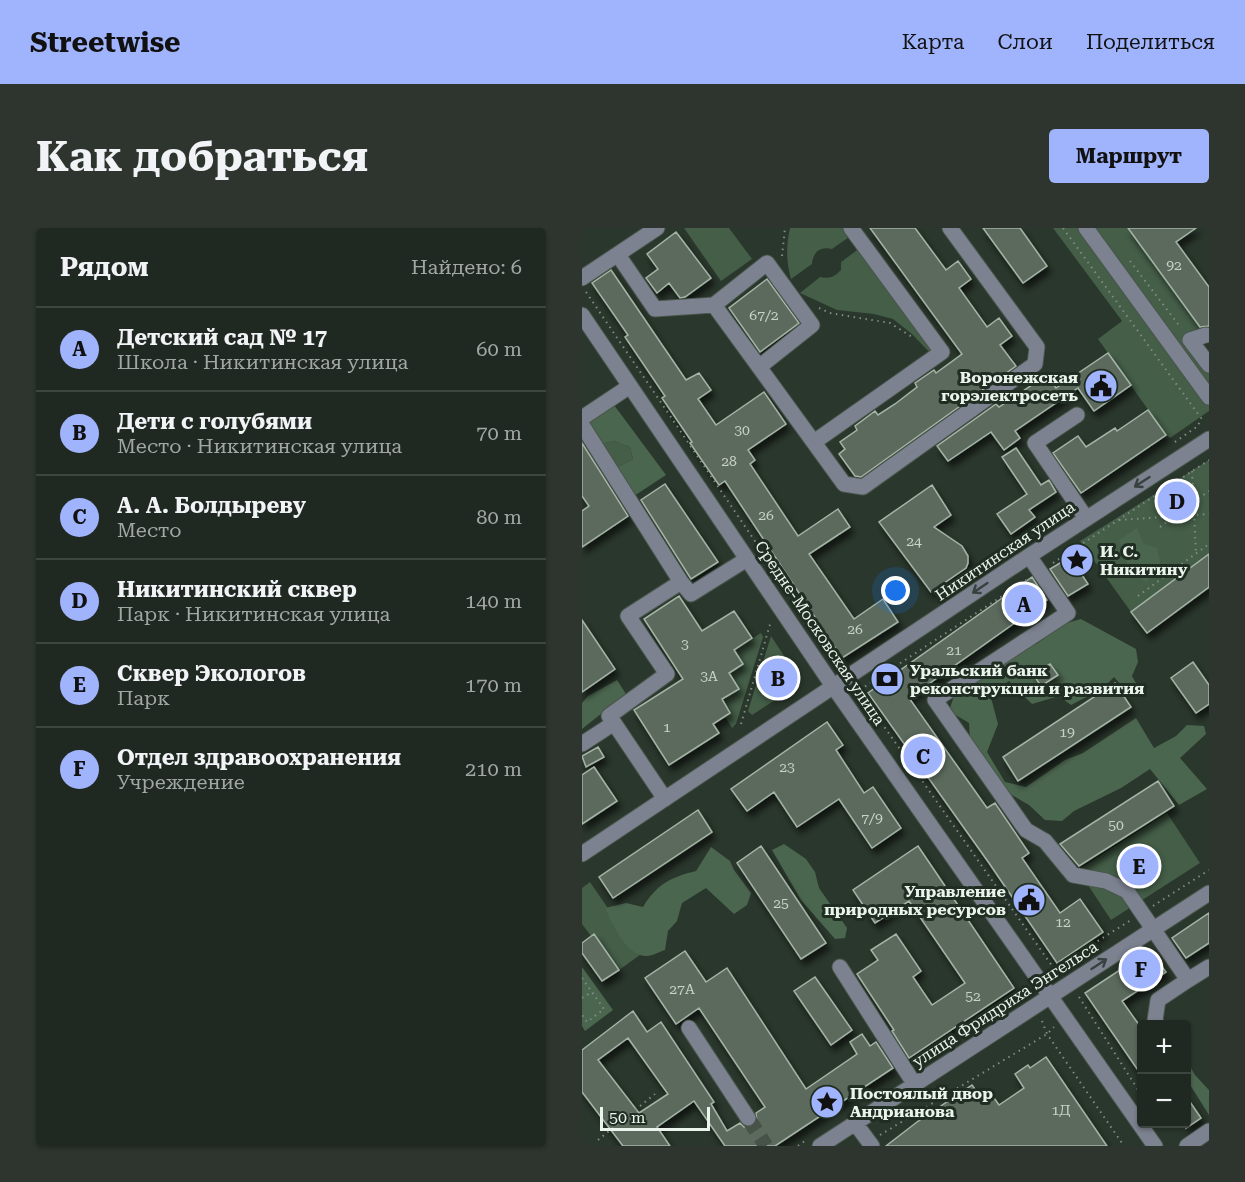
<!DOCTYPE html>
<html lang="ru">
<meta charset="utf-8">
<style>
:root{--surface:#202921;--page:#2d352e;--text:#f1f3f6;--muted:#a2a6a5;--line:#3d453f;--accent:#a0b3fd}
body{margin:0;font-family:"Roboto Serif",serif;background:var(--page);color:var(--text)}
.controls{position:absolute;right:18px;bottom:18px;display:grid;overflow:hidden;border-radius:6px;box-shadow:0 2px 4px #0004}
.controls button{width:54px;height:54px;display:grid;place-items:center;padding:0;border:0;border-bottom:2px solid var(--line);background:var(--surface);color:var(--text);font:30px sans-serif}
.scale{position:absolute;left:18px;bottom:15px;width:110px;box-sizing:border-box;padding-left:6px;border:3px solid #ebf4ec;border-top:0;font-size:16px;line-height:21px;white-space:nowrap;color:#ebf4ec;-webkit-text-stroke:4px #202d22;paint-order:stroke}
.you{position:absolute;left:314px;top:363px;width:21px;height:21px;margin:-15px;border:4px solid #fff;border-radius:50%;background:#1a73e8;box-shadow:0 0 0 9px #1a73e833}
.badge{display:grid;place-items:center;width:39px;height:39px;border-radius:50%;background:var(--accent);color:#111;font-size:20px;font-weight:700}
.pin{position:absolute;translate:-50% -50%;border:3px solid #fff;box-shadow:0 2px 6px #0006}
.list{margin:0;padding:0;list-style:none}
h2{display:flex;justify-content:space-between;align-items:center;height:78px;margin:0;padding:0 24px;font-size:26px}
h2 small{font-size:20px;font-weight:400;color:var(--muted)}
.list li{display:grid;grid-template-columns:39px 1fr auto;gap:18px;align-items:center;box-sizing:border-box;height:84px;padding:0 24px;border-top:2px solid var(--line)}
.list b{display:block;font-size:22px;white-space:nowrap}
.list p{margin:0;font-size:20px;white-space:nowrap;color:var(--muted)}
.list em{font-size:20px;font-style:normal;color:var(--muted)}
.map{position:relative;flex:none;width:627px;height:918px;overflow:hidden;border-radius:6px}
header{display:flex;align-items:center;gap:36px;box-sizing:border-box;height:84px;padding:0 30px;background:var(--accent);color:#111}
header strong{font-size:28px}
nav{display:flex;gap:33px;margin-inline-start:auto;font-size:21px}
.intro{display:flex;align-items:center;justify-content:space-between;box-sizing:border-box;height:144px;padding:0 36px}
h1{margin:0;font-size:42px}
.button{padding:15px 27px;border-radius:6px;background:var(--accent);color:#111;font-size:21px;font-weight:700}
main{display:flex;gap:36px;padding:0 36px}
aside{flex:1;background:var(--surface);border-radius:6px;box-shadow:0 2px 4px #0004}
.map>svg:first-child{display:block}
</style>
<header>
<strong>Streetwise</strong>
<nav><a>Карта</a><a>Слои</a><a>Поделиться</a></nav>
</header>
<div class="intro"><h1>Как добраться</h1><a class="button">Маршрут</a></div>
<main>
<aside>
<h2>Рядом<small>Найдено: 6</small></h2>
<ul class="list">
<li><span class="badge">A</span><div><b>Детский сад № 17</b><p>Школа · Никитинская улица</p></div><em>60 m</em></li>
<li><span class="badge">B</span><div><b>Дети с голубями</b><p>Место · Никитинская улица</p></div><em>70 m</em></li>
<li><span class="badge">C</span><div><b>А. А. Болдыреву</b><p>Место</p></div><em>80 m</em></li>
<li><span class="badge">D</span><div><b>Никитинский сквер</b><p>Парк · Никитинская улица</p></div><em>140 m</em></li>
<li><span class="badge">E</span><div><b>Сквер Экологов</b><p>Парк</p></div><em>170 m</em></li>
<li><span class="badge">F</span><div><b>Отдел здравоохранения</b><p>Учреждение</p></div><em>210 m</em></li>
</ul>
</aside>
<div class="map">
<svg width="627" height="918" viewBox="0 0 627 918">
<defs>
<filter id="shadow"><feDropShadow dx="3.5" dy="6" stdDeviation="3" flood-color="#0009"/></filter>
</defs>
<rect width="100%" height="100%" fill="#2a372c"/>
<!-- green -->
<path fill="#445e48" d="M102,0H147L170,31L139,53Z
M208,0H265L270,7L250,21C238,18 231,24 230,36L209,51C204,33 204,18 208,0Z
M471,0H546L621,103L609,118L627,143V183L588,210L584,207L516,111L540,93Z
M278,20L353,122L348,125L330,106L311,91L292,86L255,82L218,65L238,49C248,51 252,49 259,42V34Z
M32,213L48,219L51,231L32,241L18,216Z
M627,232V326L549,384L498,313Z
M179,405L181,409L154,496L150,500L143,489L148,485L140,471L157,461L147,445L161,436L152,422Z
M189,408L216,449L210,461L170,487L166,483Z
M585,585L618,635L529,692L496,642Z
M8,654L58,727L37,742L12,707L9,708L0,696V660Z"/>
<!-- forest -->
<path fill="#4b664f" d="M32,177L84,247L52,268L32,241L51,231L48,219L32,213L18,216L3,194Z
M555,300L562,316L575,320L579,338L564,354L547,340L537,312Z
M499,391L554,421L556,434L550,448L555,457L546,465L532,449L520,461L489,477L477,468L450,476L427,453L408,466L416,496L405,524L423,554L444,559L483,532L501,525L554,490L572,520L594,508L605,497L622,498L624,506L598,530L625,561L597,577L568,541L539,560L492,583L480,593L463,592L447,577L423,563L388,513L387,495L367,483L373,465L431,426L456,415L481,396Z
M35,452L44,466L0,501V475L6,468Z
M202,616L224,631L233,644L237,660L265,700L263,710L253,711L219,672L190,622Z
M129,619L148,633L152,642L169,665L165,677L152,686L124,660L100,675L95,693L86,703L83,722C77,724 70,728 65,728C45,729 30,696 23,680L44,675L61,679C75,656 89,649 114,643Z
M0,739L31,782L3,803L0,798Z
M605,833L613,847L627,862V887L605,852Z"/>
<!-- building -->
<path fill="#5b6a5d" stroke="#a4b4a6" stroke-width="1.5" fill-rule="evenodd" filter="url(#shadow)" d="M288,0H333L364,42L376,33L389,51L377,60L405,99L417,90L430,108L418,117L434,138L279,249L273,248L257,226L263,221L258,214L275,202L273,198L293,183L296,187L313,176L335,159L333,155L352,142L354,145L380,126Z
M401,0H438L465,38L441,55Z
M546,0H614L594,14L627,59V98L618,99Z
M94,4L129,50L103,69L98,70L87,55L75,65L64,50L76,41L65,26Z
M29,42L104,152L117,145L129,162L116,171L134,197L182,164L204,196L166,222L173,232L168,236L216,308L256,281L268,299L227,326L272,391L301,371L316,394L260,430L143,253L137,257L108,215L110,214L80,170L83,168L43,109L46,107L10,55Z
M185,51L217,95L178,124L147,80Z
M526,125L549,157L512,183L496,160L433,203L438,210L422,222L409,204L366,233L355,218L414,176L417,179L465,147L474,160Z
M566,182L584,207L499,265L471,225L496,208L504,219L533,200L535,203Z
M0,215L46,288L0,319V283L7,278L0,268Z
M434,220L459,257L467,252L474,264L447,282L453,289L429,306L415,286L445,266L420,229Z
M83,256L136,334L109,351L59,272Z
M350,257L369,287L352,299L380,318L386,328V335L384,340L349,364L297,294Z
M627,326V359L565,405L549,384Z
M488,329L506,356L486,368L468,341Z
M450,349L465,372L327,470L405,580L413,575L447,625L440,630L478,685L498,671L521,704L475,735L407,635L286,465Z
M97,368L120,403L152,383L170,410L152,422L161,436L147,445L157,461L140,471L148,485L131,496L137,505L87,537L52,482L101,451L62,391Z
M0,392L33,441L0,464Z
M611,434L627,457V476L614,485L589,450Z
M468,436L476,447L459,458L451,446Z
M533,455L549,479L436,553L421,529Z
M245,494L261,517L254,522L282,565L291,559L319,600L290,620L257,571L215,599L192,564L165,583L149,561Z
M16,519L22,529L4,539L0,528Z
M12,539L35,573L0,596V547Z
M576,553L592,578L497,638L478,616Z
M116,582L130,604L31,670L17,649Z
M179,618L244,715L219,731L155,635Z
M336,618L432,760L327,830L310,803L312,802L275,746L296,732L289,722L314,706L339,743L331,749L350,777L383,755L327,673L293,695L271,662Z
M627,685V715L604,730L590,710Z
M12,706L37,742L20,753L0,725V715Z
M568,722L584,744L540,773L560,801V848L503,765Z
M103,723L124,754L145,740L224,861L275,826L268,814L280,806L288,818L294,814L311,840L193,918H143L112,873L75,899L88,918H41L0,864V822L51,783L65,804L79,794L132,874L129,876L145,903L158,895L162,899L171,898L175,894L174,885L183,879L117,780L94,796L63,750ZM46,810L86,866L57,885L16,832Z
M233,749L270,802L249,817L212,763Z
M464,829L525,918H304L335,894L390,857L402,873L410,867L417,877L442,860L433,846L446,837L448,840Z
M604,868L619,890L604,900Z"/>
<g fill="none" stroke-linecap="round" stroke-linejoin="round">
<!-- minor-tunnel -->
<path stroke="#475349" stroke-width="15" stroke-dasharray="15 8" stroke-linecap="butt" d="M166,890L184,918"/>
<defs>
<path id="minor" d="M504,0L627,169
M36,27L73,81L132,77L262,256L281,259L453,136L455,119L368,0
M0,50L75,0
M132,77L185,35L230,97L177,139
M0,87L251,458L573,918
M624,107L608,112L627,137
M495,187L453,215L504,290
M0,190L48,158
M0,197L99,354
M232,214L360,124L269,0
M447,328L486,385L353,472L444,602L463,613L491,647L524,653L545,663L606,752L576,772L573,792L575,796
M32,495L27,488L85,446L46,388L99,354L109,366L165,331
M0,516L32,495L83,571
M0,626L447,328L627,211
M258,739L333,857
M606,752L627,739
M107,800L166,890
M273,895L290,918
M238,918L627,665
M605,918L627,903"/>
</defs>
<!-- minor casing -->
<use href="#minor" stroke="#49554b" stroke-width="17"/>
<!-- path -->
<path stroke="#818c82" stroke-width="2" stroke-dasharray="1.5 4.5" stroke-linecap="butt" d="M481,0L619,190L616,198L590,216
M200,28L203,0
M548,33L599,100
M4,64L257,437
M237,80L248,85L308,95L330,109
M610,243L614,326
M537,292L627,286
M578,299L627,263
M471,335L627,232
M556,368L627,316
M275,460L475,745
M273,465L446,351
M159,496L189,393
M571,678L627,642
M470,742L549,692
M0,750L22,781L5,794L0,787
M497,769L560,868
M0,770L10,764
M460,793L465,806L542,918
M337,834L443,759
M298,907L465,806L472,799
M16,912L73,866
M216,918L224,912"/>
<!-- minor -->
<use href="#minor" stroke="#7d8290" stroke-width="15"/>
</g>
<!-- one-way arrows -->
<defs><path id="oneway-shaft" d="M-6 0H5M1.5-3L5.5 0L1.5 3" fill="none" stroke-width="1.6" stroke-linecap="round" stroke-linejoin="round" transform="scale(1.5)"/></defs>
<g stroke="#37423e">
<use href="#oneway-shaft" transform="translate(560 254) rotate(147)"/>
<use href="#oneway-shaft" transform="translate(398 360) rotate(146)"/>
<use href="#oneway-shaft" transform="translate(517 736) rotate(-33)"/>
</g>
<!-- icons -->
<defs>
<symbol id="civic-disc" viewBox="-11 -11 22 22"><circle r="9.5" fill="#a0b3fd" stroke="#202d22"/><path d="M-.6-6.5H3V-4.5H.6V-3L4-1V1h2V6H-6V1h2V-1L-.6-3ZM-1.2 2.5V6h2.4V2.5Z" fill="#111"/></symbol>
<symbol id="sight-disc" viewBox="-11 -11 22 22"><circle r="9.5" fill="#a0b3fd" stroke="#202d22"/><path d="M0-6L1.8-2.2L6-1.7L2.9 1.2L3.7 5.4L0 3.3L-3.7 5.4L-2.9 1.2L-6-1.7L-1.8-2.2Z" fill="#111"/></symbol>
<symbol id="bank-disc" viewBox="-11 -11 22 22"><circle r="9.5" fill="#a0b3fd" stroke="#202d22"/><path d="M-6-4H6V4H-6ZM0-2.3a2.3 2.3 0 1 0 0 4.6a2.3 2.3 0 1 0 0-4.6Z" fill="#111"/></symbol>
</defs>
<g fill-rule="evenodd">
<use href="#civic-disc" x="500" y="139" width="38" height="38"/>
<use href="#sight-disc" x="476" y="313" width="38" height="38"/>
<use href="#bank-disc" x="286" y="432" width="38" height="38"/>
<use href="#civic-disc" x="428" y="653" width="38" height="38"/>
<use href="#sight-disc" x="226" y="855" width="38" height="38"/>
</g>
<g text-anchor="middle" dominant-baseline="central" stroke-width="6" stroke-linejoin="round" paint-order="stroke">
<!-- number labels -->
<g font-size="14" fill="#c7d2c8">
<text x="592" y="37">92</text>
<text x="182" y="87">67/2</text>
<text x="160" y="202">30</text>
<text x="147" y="233">28</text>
<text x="184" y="287">26</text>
<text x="332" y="313">24</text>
<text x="273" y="401">26</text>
<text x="103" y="416">3</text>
<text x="372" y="422">21</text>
<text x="127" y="448">3А</text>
<text x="85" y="499">1</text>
<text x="485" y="504">19</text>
<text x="205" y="539">23</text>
<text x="290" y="590">7/9</text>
<text x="534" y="597">50</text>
<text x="199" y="675">25</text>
<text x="481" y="694">12</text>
<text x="100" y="761">27А</text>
<text x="391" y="768">52</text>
<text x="479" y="882">1Д</text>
</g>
<!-- poi labels -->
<g font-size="16" font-weight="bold" fill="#ebf4ec" stroke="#202d22" text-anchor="start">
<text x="496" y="149" text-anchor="end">Воронежская<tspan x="496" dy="18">горэлектросеть</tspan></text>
<text x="518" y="323">И. С.<tspan x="518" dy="18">Никитину</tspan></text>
<text x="328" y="442">Уральский банк<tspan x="328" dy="18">реконструкции и развития</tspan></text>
<text x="424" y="663" text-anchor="end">Управление<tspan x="424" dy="18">природных ресурсов</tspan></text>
<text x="268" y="865">Постоялый двор<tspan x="268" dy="18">Андрианова</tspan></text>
</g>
<!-- street labels -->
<g font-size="16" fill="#ebf4ec" stroke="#202d22">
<text transform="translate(423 323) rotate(-34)">Никитинская улица</text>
<text transform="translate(238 405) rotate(56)">Средне-Московская улица</text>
<text transform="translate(423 776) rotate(-33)">улица Фридриха Энгельса</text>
</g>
</g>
</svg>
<div class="controls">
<button>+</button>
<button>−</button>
</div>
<div class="scale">50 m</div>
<div class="you"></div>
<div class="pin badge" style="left:442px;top:376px">A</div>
<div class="pin badge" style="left:196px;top:450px">B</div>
<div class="pin badge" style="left:341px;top:528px">C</div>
<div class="pin badge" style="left:595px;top:273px">D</div>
<div class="pin badge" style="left:557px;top:638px">E</div>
<div class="pin badge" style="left:559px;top:741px">F</div>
</div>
</main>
